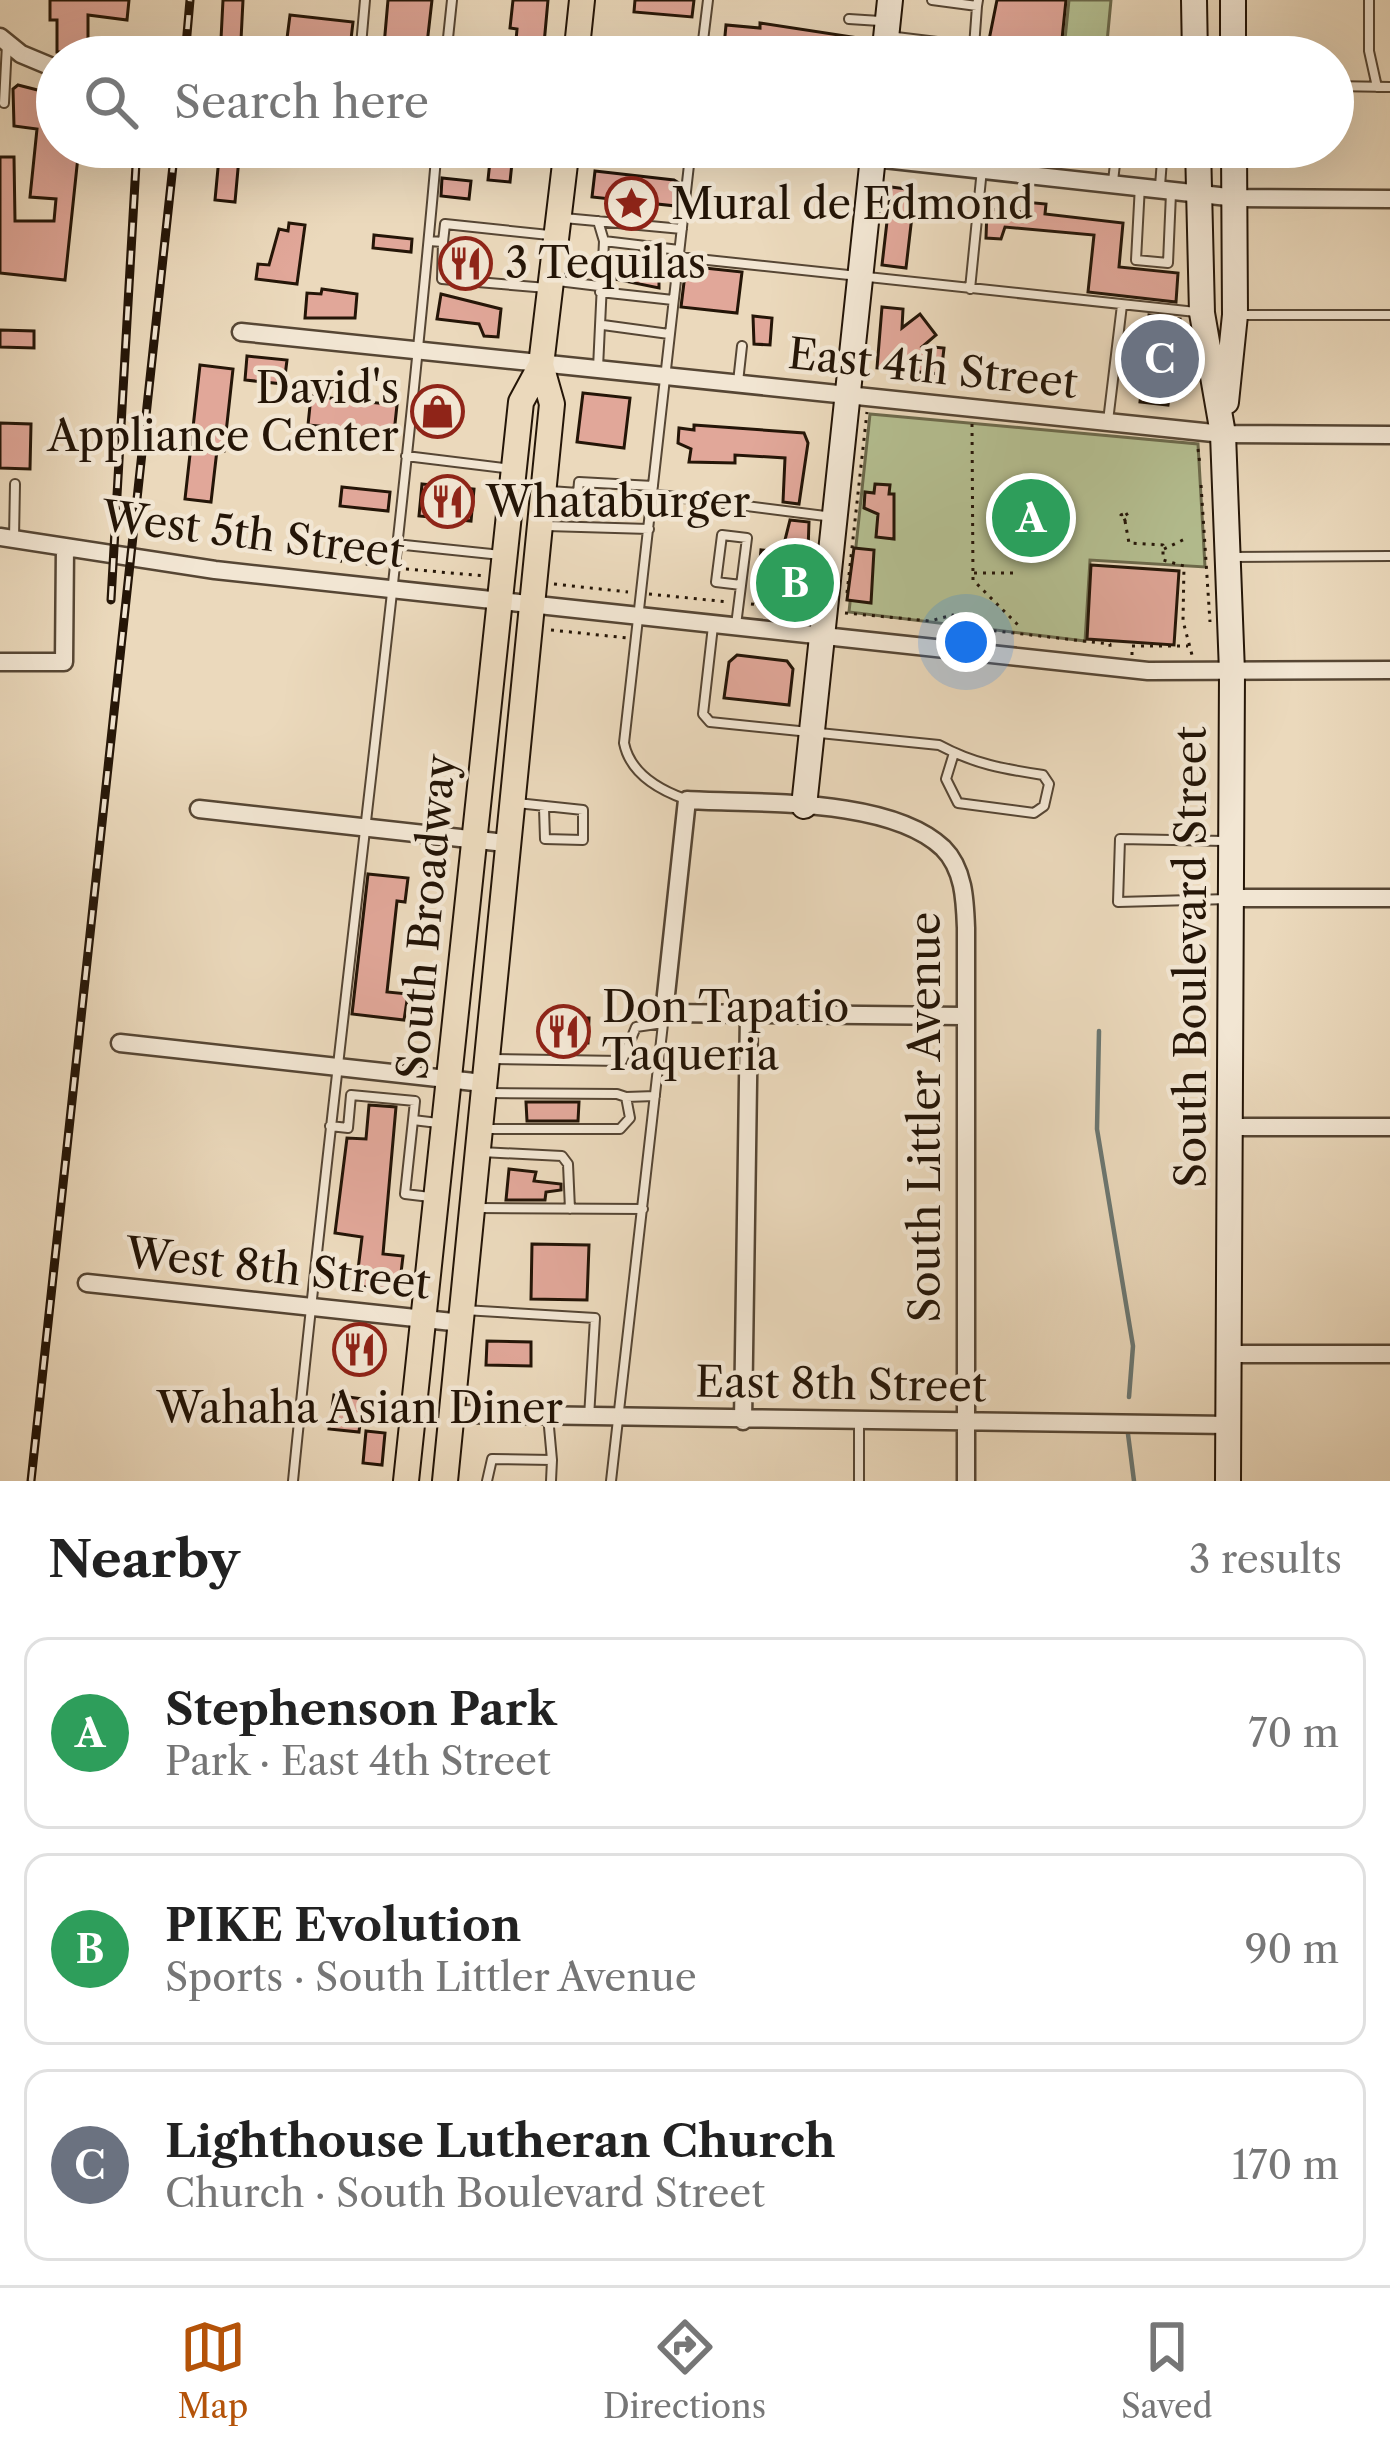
<!DOCTYPE html>
<meta charset="utf-8">
<style>
:root{--surface:#fff;--page:#f2f2f2;--text:#222;--muted:#767676;--line:#e0e0e0;--accent:#b45309}
body{margin:0;font-family:"Libre Caslon Text",serif;background:var(--page);color:var(--text)}
.you{position:absolute;left:966px;top:642px;width:42px;height:42px;margin:-30px;border:9px solid #fff;border-radius:50%;background:#1a73e8;box-shadow:0 0 0 18px #1a73e833}
.badge{display:grid;place-items:center;width:78px;height:78px;border-radius:50%;background:var(--accent);color:#fff;font-size:39px;font-weight:700}
.pin{position:absolute;translate:-50% -50%;border:6px solid #fff;box-shadow:0 3px 12px #0006}
.list{margin:0;padding:0;list-style:none}
h2{display:flex;justify-content:space-between;align-items:center;height:156px;margin:0;padding:0 48px;font-size:51px}
h2 small{font-size:39px;font-weight:400;color:var(--muted)}
.list li{display:grid;grid-template-columns:78px 1fr auto;gap:36px;align-items:center;box-sizing:border-box;height:192px;margin:0 24px 24px;padding:0 24px;border:3px solid var(--line);border-radius:24px}
.list b{display:block;font-size:45px;white-space:nowrap}
.list p{margin:0;font-size:39px;white-space:nowrap;color:var(--muted)}
.list em{font-size:39px;font-style:normal;color:var(--muted)}
.icon{flex:none;width:66px;height:66px;fill:none;stroke:currentColor;stroke-width:2;stroke-linecap:round;stroke-linejoin:round}
.map{position:relative;flex:none;width:1390px;height:1481px;overflow:hidden}
.search{position:absolute;background:var(--surface);box-shadow:0 12px 48px #0002;left:36px;right:36px;top:36px;height:132px;display:flex;align-items:center;gap:30px;box-sizing:border-box;padding:0 42px;border-radius:66px;color:var(--muted);font-size:45px}
.sheet{height:804px;background:var(--surface)}
nav{display:flex;justify-content:space-around;align-items:center;box-sizing:border-box;height:168px;border-top:3px solid var(--line);background:var(--surface);font-size:33px;color:var(--muted)}
nav a{display:grid;justify-items:center;gap:6px}
nav .on{color:var(--accent)}
.map>svg:first-child{display:block}
</style>
<div class="map">
<svg width="1390" height="1481" viewBox="0 0 1390 1481">
<rect width="100%" height="100%" fill="#ebd9bc"/>
<filter id="stains"><feTurbulence type="fractalNoise" baseFrequency=".00167" numOctaves="4"/><feColorMatrix values="0 0 0 0 .2 0 0 0 0 .09 0 0 0 0 .02 0 0 0 .5 -.17"/></filter>
<radialGradient id="worn" r=".72"><stop offset=".6" stop-color="#630" stop-opacity="0"/><stop offset="1" stop-color="#630" stop-opacity=".3"/></radialGradient>
<!-- green -->
<path fill="#b5c092" stroke="#6c6a4c" stroke-width="3" d="M1069,0H1111L1106,53L1064,49Z
M870,414L1198,444L1205,567L1090,560L1085,641L849,612Z"/>
<g fill="none" stroke-linecap="round" stroke-linejoin="round">
<!-- stream -->
<path stroke="#6b7772" stroke-width="4.5" d="M1099,1031L1097,1129L1133,1346L1129,1397
M1128,1434L1134,1481"/>
</g>
<!-- building -->
<path fill="#e1a799" stroke="#241507" stroke-width="3" d="M50,0H129L127,20L88,15V52H57V20H50Z
M223,0H243L241,40L221,39Z
M388,0H432L427,44L412,42L411,57H383Z
M513,0H548L544,44L516,41L517,29L510,28Z
M635,0H694L692,17L634,12Z
M997,0H1066L1061,49L989,40Z
M290,15L353,22L349,57L285,54Z
M760,23L865,39L863,57H723L726,25L760,28Z
M18,85L57,95V147H79L65,280L0,273V157H14L15,221H54L56,199L30,197L37,129L14,126L13,89Z
M220,147H240L235,202L215,200Z
M491,151L513,153L510,182L488,180Z
M595,171L674,180L679,183L676,206L592,197Z
M442,178L471,181L469,199L441,196Z
M891,187L915,190L906,268L882,265Z
M1024,202L1046,204L1045,214L1123,223L1119,267L1178,273L1176,302L1088,292L1094,235L1005,227L1001,239L986,238L987,209L1023,212Z
M289,223L305,225L297,284L256,279L258,264L269,265L279,229L288,231Z
M374,235L412,239L411,252L373,248Z
M451,246L485,249L483,274L450,271Z
M618,256L659,260V288L615,279Z
M686,266L742,272L737,313L681,307Z
M322,289L357,294L355,318H305L307,293L321,294Z
M441,294L501,309L498,337L484,336L479,324L437,319Z
M882,307L903,309L902,328L920,314L936,335L923,346L944,348L941,374L877,368Z
M1149,315L1180,319L1168,405L1140,402Z
M753,316L772,318L770,345L754,344Z
M0,330L34,331V348L0,347Z
M247,356L287,360L284,384L245,380Z
M200,365L233,369L224,451L217,450L211,502L185,499Z
M429,390L453,393L449,433L423,428Z
M583,393L630,398L624,448L577,442Z
M311,396L397,405L394,433L308,425Z
M0,423L31,424L30,469L0,468Z
M694,425L804,433L808,443L799,504L783,502L785,458L735,455V463L689,462L691,449L678,443L679,428L694,430Z
M422,484L474,489L471,521L419,516Z
M875,484L890,485L889,494H894V539L876,537L878,514L864,508L865,492L874,493Z
M342,487L390,492L388,511L340,506Z
M790,520L809,522L806,608L756,602L761,550L782,552Z
M854,548L874,550L871,603L847,600Z
M1091,565L1179,571L1174,645L1087,639Z
M737,655L787,661L793,669L789,705L724,698L729,662Z
M368,874L408,878L405,902L397,901L387,992L408,994L404,1020L352,1014Z
M542,1018H589L588,1043H542Z
M526,1102H579L578,1121H527Z
M369,1105L396,1107L383,1254L403,1256L399,1290L356,1286L362,1237L335,1233L347,1138L366,1139Z
M509,1169L536,1172L534,1181L561,1184V1190L546,1192L545,1200H506Z
M532,1244L589,1245L587,1300L531,1299Z
M339,1336L383,1340L382,1359L337,1357Z
M487,1341L531,1342V1366L486,1365Z
M334,1395L363,1399L359,1432L329,1429Z
M366,1431L385,1433L382,1465L363,1463Z"/>
<g fill="none" stroke-linecap="round" stroke-linejoin="round">
<defs>
<path id="lane" d="M932,0L977,6L978,0
M1369,0V51L1377,87
M849,19L880,21
M888,36L1060,57
M447,43L559,57
M974,47L977,6
M360,57L365,0
M446,57L452,0
M701,57L708,0
M920,57L921,41
M1333,86L1390,87
M4,103L7,44
M1113,181L1117,147
M1140,185L1136,260L1168,263L1171,193
M1160,186L1163,147
M564,218L682,229
M598,221L604,241L598,368
M429,241L443,242L445,224L549,235
M604,241L679,250
M443,242L442,279L547,288
M679,257L1196,312
M558,281L599,286
M970,289L982,169
M600,292L673,300
M1242,315H1390
M603,325L669,334
M738,382L742,346
M1108,421L1122,305
M406,456L512,469
M550,491L578,493L579,482L653,486
M652,494L833,517
M547,526L649,529
M14,538L15,484
M395,544L501,555
M1230,557L1390,556
M736,625L747,538L722,535L716,582L741,585
M713,626L703,714L710,722L939,745C974,764 1004,769 1043,775L1049,784L1044,806L1034,813L958,803L946,779L954,753
M685,799C657,789 630,773 624,743L691,147
M517,803L583,810V840L545,839L544,808
M1225,841L1120,839L1118,902L1229,899
M493,1059L622,1061L636,1027L663,1023
M626,1097L655,1096
M413,1120L405,1194L430,1197
M330,1126L348,1128L351,1095L415,1101L413,1120L438,1123
M486,1129H620L630,1118L626,1097L617,1094L489,1093
M481,1152L562,1156L568,1164L570,1209
M479,1208L643,1209
M464,1310L595,1318L589,1417
M293,1481C337,1036 398,592 437,147
M487,1481L492,1459L552,1460L548,1416
M551,1481L552,1460
M611,1481L664,1015
M859,1481V1422"/>
<path id="street" d="M0,37L21,54L57,69
M775,147L1237,198L1390,199
M241,332L1223,434L1390,435
M0,537L215,570L1148,671L1390,670
M0,662H64L65,547
M199,809L505,843
M1231,898H1390
M964,1016L664,1013L687,800C757,804 889,797 943,848C964,869 965,900 966,928V1481
M120,1043L483,1083
M1228,1127H1390
M87,1283L462,1323
M1228,1354H1390
M452,1414L1228,1425
M743,1421L749,1015"/>
<path id="secondary" d="M1194,0L1195,57
M1233,0V57
M884,57L890,0
M1198,147L1202,313L1223,434L1232,672L1228,1481
M1226,402L1235,315L1234,147
M804,806L874,147"/>
<path id="primary" d="M576,57L582,0
M406,1481L521,402L541,365
M445,1481L552,404L541,365L567,147"/>
</defs>
<!-- lane casing -->
<use href="#lane" stroke="#564634" stroke-width="12"/>
<!-- street casing -->
<use href="#street" stroke="#564634" stroke-width="21"/>
<!-- secondary casing -->
<use href="#secondary" stroke="#241507" stroke-width="28"/>
<!-- primary casing -->
<use href="#primary" stroke="#241507" stroke-width="28"/>
<!-- path -->
<path stroke="#241507" stroke-width="3" stroke-dasharray="3 6" stroke-linecap="butt" d="M972,424L973,580L1021,628
M1198,449L1200,465
M1201,485L1210,622
M1126,513L1129,518L1123,521L1121,515Z
M1125,521L1129,543L1163,545V560L1184,566L1183,621L1192,655
M1164,549L1185,539
M339,561L384,566
M406,569L486,576
M974,573H1018
M554,584L628,592
M847,593L867,412
M649,594L729,602
M751,604L807,610
M845,613L930,621L953,615L952,626L1110,644V652
M551,630L628,638
M1132,655V646H1188"/>
<!-- lane -->
<use href="#lane" stroke="#f2e6d3" stroke-width="8"/>
<!-- street -->
<use href="#street" stroke="#f2e6d3" stroke-width="16"/>
<!-- secondary -->
<use href="#secondary" stroke="#f2e6d3" stroke-width="24"/>
<!-- primary -->
<use href="#primary" stroke="#ebd9bc" stroke-width="24"/>
<defs>
<path id="rail" d="M185,57L190,0
M111,600L137,147
M31,1481L175,147"/>
</defs>
<!-- rail casing -->
<use href="#rail" stroke="#241507" stroke-width="9"/>
<!-- rail -->
<use href="#rail" stroke="#f2e6d3" stroke-width="4.5" stroke-dasharray="14" stroke-linecap="butt"/>
</g>
<!-- icons -->
<defs>
<symbol id="sight-ring" viewBox="-11 -11 22 22"><circle r="9.5" fill="#f2e6d3" stroke="#8f2418" stroke-width="1.5"/><path d="M0-6L1.8-2.2L6-1.7L2.9 1.2L3.7 5.4L0 3.3L-3.7 5.4L-2.9 1.2L-6-1.7L-1.8-2.2Z" fill="#8f2418"/></symbol>
<symbol id="restaurant-ring" viewBox="-11 -11 22 22"><circle r="9.5" fill="#f2e6d3" stroke="#8f2418" stroke-width="1.5"/><path d="M-5-6h1v4h1v-4h1v4h1v-4h1v5L-1.5 .5V6h-2V.5L-5-1ZM5-6V6H3V1.5H1.5Q1.5-4 5-6Z" fill="#8f2418"/></symbol>
<symbol id="shop-ring" viewBox="-11 -11 22 22"><circle r="9.5" fill="#f2e6d3" stroke="#8f2418" stroke-width="1.5"/><path d="M-5-2.5h2.3a2.7 3.5 0 0 1 5.4 0H5L5.5 6h-11ZM-1.5-2.5h3a1.5 2.3 0 0 0-3 0Z" fill="#8f2418"/></symbol>
</defs>
<g fill-rule="evenodd">
<use href="#sight-ring" x="602" y="174" width="59" height="59"/>
<use href="#restaurant-ring" x="436" y="234" width="59" height="59"/>
<use href="#shop-ring" x="408" y="382" width="59" height="59"/>
<use href="#restaurant-ring" x="418" y="472" width="59" height="59"/>
<use href="#restaurant-ring" x="534" y="1002" width="59" height="59"/>
<use href="#restaurant-ring" x="330" y="1320" width="59" height="59"/>
</g>
<g text-anchor="middle" dominant-baseline="central" stroke-width="9" stroke-linejoin="round" paint-order="stroke">
<!-- poi labels -->
<g font-size="42" fill="#241507" stroke="#f2e6d3" text-anchor="start">
<text x="671" y="204">Mural de Edmond</text>
<text x="505" y="263">3 Tequilas</text>
<text x="399" y="388" text-anchor="end">David's<tspan x="399" dy="48">Appliance Center</tspan></text>
<text x="486" y="502">Whataburger</text>
<text x="602" y="1007">Don Tapatio<tspan x="602" dy="48">Taqueria</tspan></text>
<text x="360" y="1408" text-anchor="middle">Wahaha Asian Diner</text>
</g>
<!-- street labels -->
<g font-size="42" fill="#241507" stroke="#f2e6d3">
<text transform="translate(933 368) rotate(6)">East 4th Street</text>
<text transform="translate(253 534) rotate(7)">West 5th Street</text>
<text transform="translate(426 917) rotate(-85)">South Broadway</text>
<text transform="translate(1191 957) rotate(-90)">South Boulevard Street</text>
<text transform="translate(925 1117) rotate(-90)">South Littler Avenue</text>
<text transform="translate(278 1268) rotate(6)">West 8th Street</text>
<text transform="translate(841 1384) rotate(1)">East 8th Street</text>
</g>
</g>
<rect width="100%" height="100%" filter="url(#stains)"/>
<rect width="100%" height="100%" fill="url(#worn)"/>
</svg>
<div class="you"></div>
<div class="pin badge" style="left:1031px;top:518px;background:#2e9e5b">A</div>
<div class="pin badge" style="left:795px;top:583px;background:#2e9e5b">B</div>
<div class="pin badge" style="left:1160px;top:359px;background:#6b7280">C</div>
<div class="search"><svg class="icon" aria-label="search" viewBox="0 0 24 24"><circle cx="10" cy="10" r="6"/><path d="M15 15l6 6"/></svg>Search here</div>
</div>
<section class="sheet">
<h2>Nearby<small>3 results</small></h2>
<ul class="list">
<li><span class="badge" style="background:#2e9e5b">A</span><div><b>Stephenson Park</b><p>Park · East 4th Street</p></div><em>70 m</em></li>
<li><span class="badge" style="background:#2e9e5b">B</span><div><b>PIKE Evolution</b><p>Sports · South Littler Avenue</p></div><em>90 m</em></li>
<li><span class="badge" style="background:#6b7280">C</span><div><b>Lighthouse Lutheran Church</b><p>Church · South Boulevard Street</p></div><em>170 m</em></li>
</ul>
</section>
<nav>
<a class="on"><svg class="icon" aria-label="map" viewBox="0 0 24 24"><path d="M3 6l6-2 6 2 6-2v14l-6 2-6-2-6 2zM9 4v14M15 6v14"/></svg>Map</a>
<a><svg class="icon" aria-label="directions" viewBox="0 0 24 24"><path d="M12 3l9 9-9 9-9-9zM9 14v-3h6M13 9l2 2-2 2"/></svg>Directions</a>
<a><svg class="icon" aria-label="saved" viewBox="0 0 24 24"><path d="M7 4h10v16l-5-4-5 4z"/></svg>Saved</a>
</nav>
